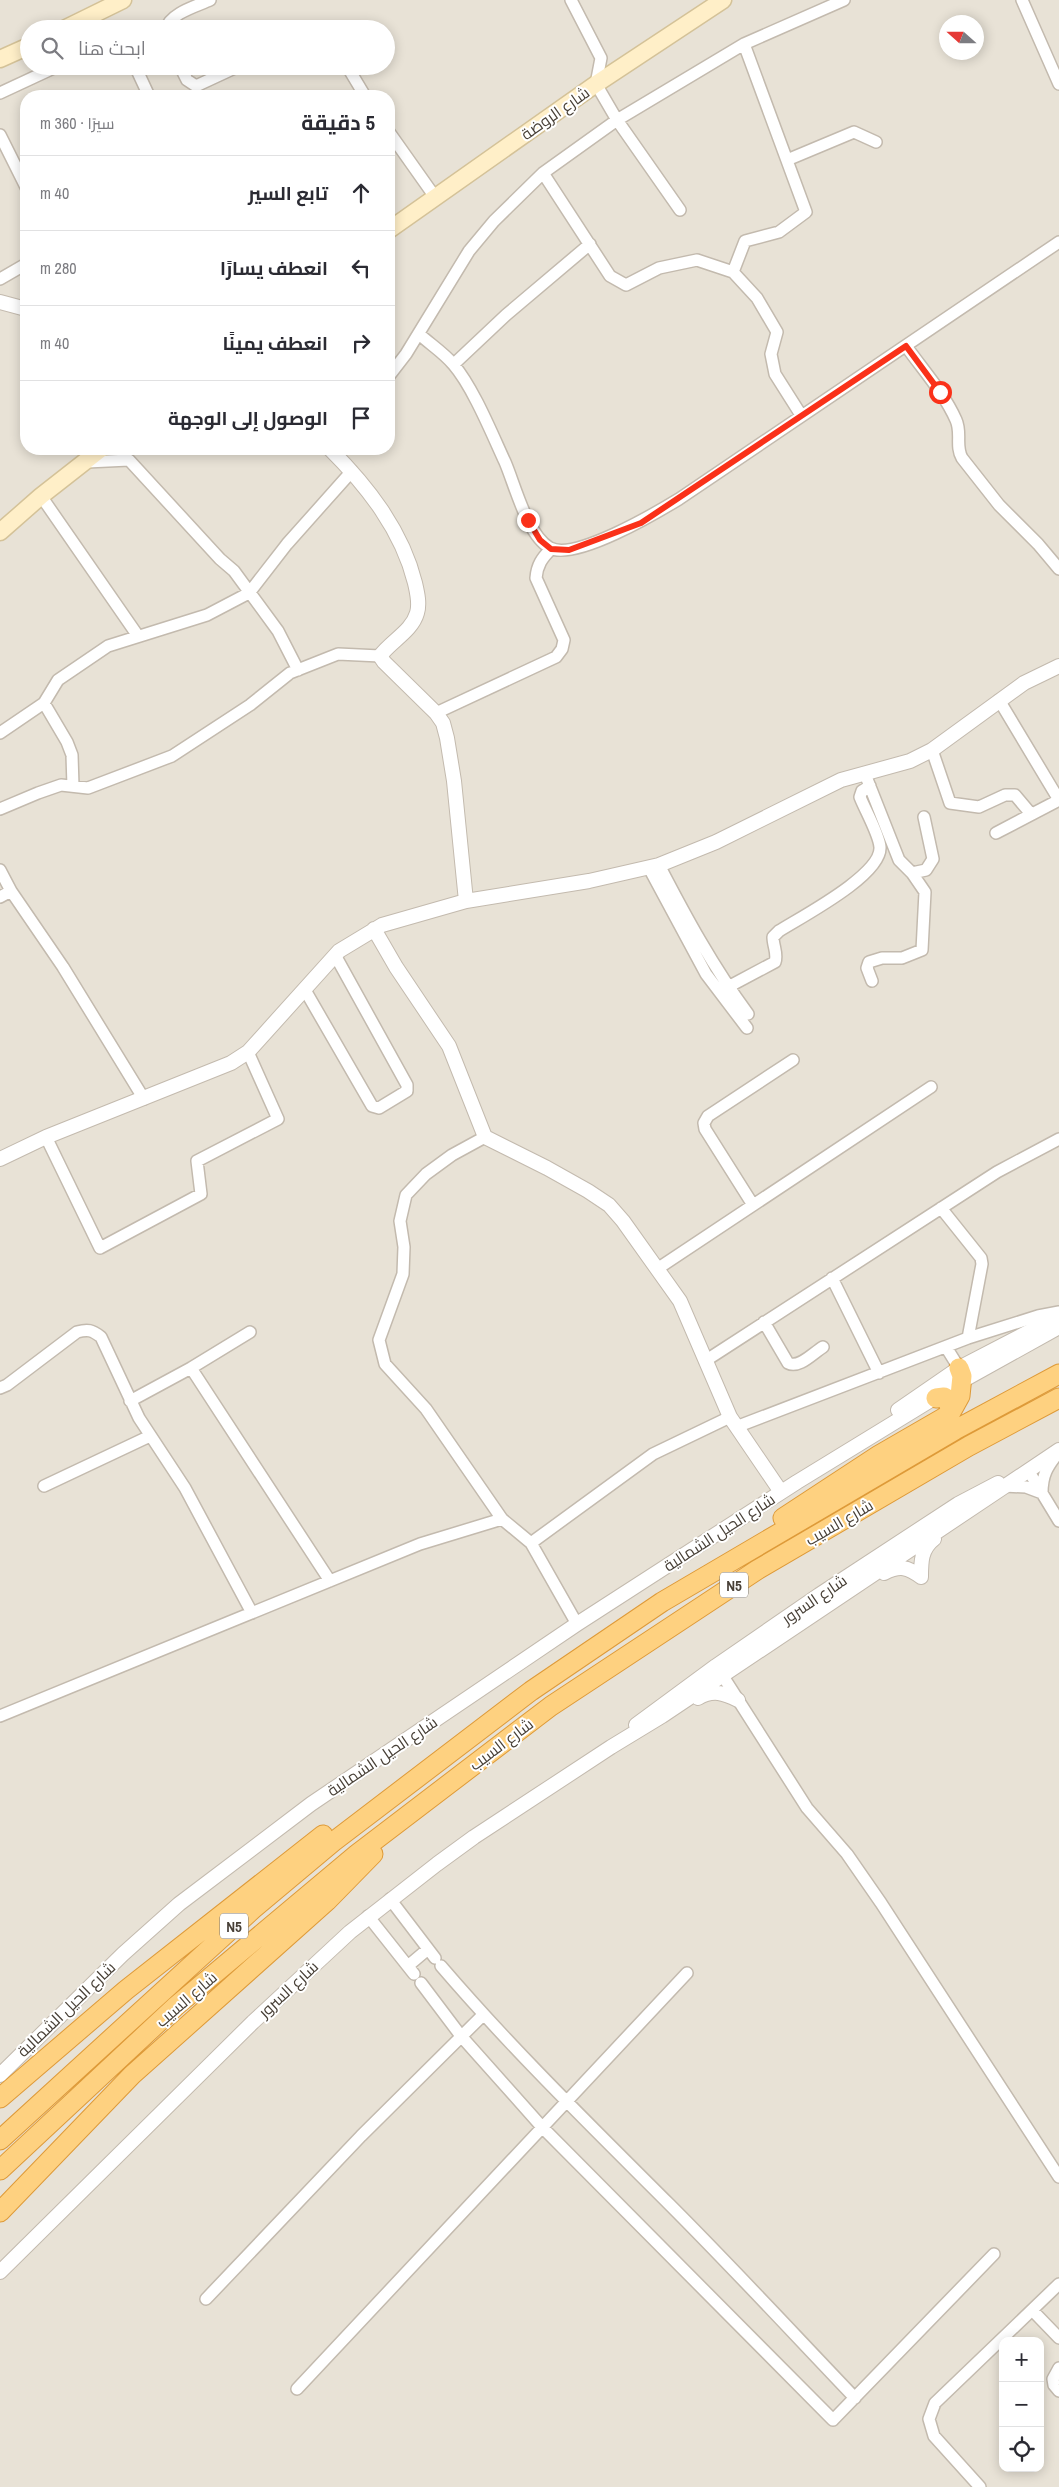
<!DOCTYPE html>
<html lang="ar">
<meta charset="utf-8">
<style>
:root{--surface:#fff;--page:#f7f7f7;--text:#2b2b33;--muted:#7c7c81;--line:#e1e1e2}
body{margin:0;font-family:"Archivo Narrow",Cairo,sans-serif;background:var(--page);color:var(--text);direction:rtl}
.controls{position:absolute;right:15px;bottom:15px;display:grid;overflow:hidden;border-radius:10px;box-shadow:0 2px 12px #0003}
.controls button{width:45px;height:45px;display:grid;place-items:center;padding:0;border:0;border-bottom:1px solid var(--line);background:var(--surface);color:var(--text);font:25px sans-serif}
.compass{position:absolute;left:939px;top:15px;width:45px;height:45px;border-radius:50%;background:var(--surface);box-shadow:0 2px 12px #0003;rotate:291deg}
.stop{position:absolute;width:15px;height:15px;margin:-11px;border:4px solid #fa3119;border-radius:50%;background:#fff}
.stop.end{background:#fa3119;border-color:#fff;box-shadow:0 1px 5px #0008}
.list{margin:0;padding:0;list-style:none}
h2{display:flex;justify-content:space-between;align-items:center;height:65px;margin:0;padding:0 20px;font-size:21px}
h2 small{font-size:16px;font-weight:400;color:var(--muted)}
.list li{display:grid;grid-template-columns:32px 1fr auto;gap:15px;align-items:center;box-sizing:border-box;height:75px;padding:0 20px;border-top:1px solid var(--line)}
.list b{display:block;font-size:19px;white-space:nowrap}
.list em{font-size:16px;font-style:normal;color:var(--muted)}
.icon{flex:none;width:28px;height:28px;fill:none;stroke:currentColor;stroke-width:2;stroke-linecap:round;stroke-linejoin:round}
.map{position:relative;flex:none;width:1059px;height:2487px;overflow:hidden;direction:ltr}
.search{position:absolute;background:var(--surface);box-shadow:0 2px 12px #0003;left:20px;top:20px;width:375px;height:55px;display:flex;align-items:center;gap:12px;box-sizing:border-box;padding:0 18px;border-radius:28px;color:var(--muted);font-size:19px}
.panel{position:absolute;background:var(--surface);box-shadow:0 2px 12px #0003;left:20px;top:90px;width:375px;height:365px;border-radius:20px;direction:rtl}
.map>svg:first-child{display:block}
</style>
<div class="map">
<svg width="1059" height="2487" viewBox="0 0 1059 2487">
<rect width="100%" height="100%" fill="#f4f0e8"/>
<!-- residential -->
<path fill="#e8e2d6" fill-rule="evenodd" d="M0,0H1059V2487H0ZM946,22H976V52H946ZM29,29H386V66H29ZM26,96H389V449H26ZM1003,2341H1040V2468H1003Z"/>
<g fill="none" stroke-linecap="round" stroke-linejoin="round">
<defs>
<path id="minor" d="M571,0L601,58L596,84L617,120L680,210
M1022,0L1059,84
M166,29C170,13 197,6 210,0
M135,66L149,96
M180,66L187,80L196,86L239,66
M347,66L365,96
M0,93L58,66
M389,132L435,197
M0,135L26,187
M787,160L854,132L876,142
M543,173L610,276L626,285L659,268L697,260L733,272L757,298L777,332L771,354L775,374L801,415
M733,272L745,241L779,232L806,212L744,44
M0,279L26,264
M419,334C430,344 444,353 453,364C473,387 492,434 505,462C515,485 527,535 550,548C575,561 656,513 679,499L1059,242
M906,346C923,370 944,393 956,420C962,433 955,446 962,458L999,505L1038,544L1059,569
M454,364L506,315L590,244
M389,376L406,354L469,251L494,221L543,173L617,120L744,44L844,0
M87,462L129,460L220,559L234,571L278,631L298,670
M41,496L138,636
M999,700L1059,800
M44,703L67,742L72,755L73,786
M436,713L556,657L562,649L564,640L536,578C537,565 542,558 551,549
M0,733L44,703L58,680L108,646L207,615L249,593L287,544L352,471
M932,750L950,803L979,807L1005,795H1015L1031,814
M867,779L899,860L912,873L925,892L922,950L902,958H882L869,962L867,968L872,981
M0,809L38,793L61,785L88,788L172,756L250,705L290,673L338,654L380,656
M996,833L1059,800
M659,865C686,917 713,967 748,1014
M649,868L706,974L747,1028
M0,870L11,891L0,897
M912,873L926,870L933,859L924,817
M11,891L63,967L144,1099
M728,987L775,962C778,954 773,946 773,937L779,931C801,917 882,875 880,847C879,834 865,810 860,797L862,791L870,786
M305,990L372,1106L379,1108L407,1091V1085L335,955
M46,1137L100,1248L201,1194L197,1161L278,1119L248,1052
M485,1137L452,1155L426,1174L406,1195L400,1221L404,1247L403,1274L379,1340L385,1364L426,1409L502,1519L531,1543L577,1624
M753,1205L705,1129L704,1123L708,1116L793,1060
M941,1208L981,1258L982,1264L968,1338
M657,1269L931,1087
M832,1278L879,1373
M764,1322L788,1363C799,1369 813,1353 823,1347
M946,1347L959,1368
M705,1361L997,1172L1059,1139
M191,1368L330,1581
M0,1388L7,1385L77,1332C88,1329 92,1330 101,1337L139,1418L185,1488L252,1613
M130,1401L191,1368L250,1332
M736,1427L968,1338L1038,1316L1059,1312
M1028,1470L1059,1521
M44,1486L150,1436
M1004,1486L1026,1487L1042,1493C1042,1475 1047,1467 1058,1453
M531,1543L653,1454L730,1417
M719,1670L807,1808L847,1854L881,1903L1059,2177
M0,1716L420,1544L502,1519
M390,1899L435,1958
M368,1916L414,1974
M409,1965L428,1949
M441,1966C513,2050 591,2126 669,2204C732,2267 793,2333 855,2398
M421,1983L461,2036L542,2127L833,2420L994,2254
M206,2299L361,2136L483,2015
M1032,2310L1059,2338
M1059,2368L1053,2379L1054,2385L1059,2391
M297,2389L687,1973
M980,2487L934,2436L929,2419L935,2403L1059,2284"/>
<path id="tertiary" d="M0,302L26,309
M330,449C367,486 402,530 415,583C417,592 420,603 417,613C412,631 391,641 380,656L384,662L436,713L443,723L447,738L454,781L466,901
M374,929L396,967L449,1046L485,1137L547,1168L588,1191L609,1205L623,1221L680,1301L730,1417L781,1492
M0,1159L46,1137L231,1063L248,1052L339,951L382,925L466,901L589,881L659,865L716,842L841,780L910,761L932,750L1024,683L1059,666
M898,1410L959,1368L1059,1316
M884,1573C900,1565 908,1567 921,1577
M921,1577C921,1562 921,1549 934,1539
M698,1698C713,1689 724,1693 738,1700
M636,1725L716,1666L819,1595L958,1504L998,1483
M0,2075L123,1954L179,1904L311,1804L577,1624L797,1482L962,1381L1059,1327
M0,2272L253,2022L350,1932L437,1864L474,1837L611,1747L662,1716L1059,1450"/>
<path id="secondary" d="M64,29L123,0
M0,59L29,46
M389,230L596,84L723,0
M0,532L41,496L101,449"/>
<path id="trunk" d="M936,1398L944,1397L949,1400L950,1414
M783,1518L879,1455L950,1414L960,1396L962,1376L959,1368
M0,2098L126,1990L323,1835
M0,2140L253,1909L333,1842L531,1691L662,1602L955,1430L1059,1374
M0,2170L176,2006L357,1854L551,1706L757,1570L969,1446L1059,1398
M0,2212L132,2075L327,1901L373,1854"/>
</defs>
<!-- minor casing -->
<use href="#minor" stroke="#c3baae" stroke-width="14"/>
<!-- tertiary casing -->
<use href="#tertiary" stroke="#c3baae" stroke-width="16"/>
<!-- secondary casing -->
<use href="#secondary" stroke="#d4c298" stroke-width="19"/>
<!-- trunk casing -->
<use href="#trunk" stroke="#de9a38" stroke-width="21"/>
<!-- minor -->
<use href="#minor" stroke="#fff" stroke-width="11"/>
<!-- tertiary -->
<use href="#tertiary" stroke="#fff" stroke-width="14"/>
<!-- secondary -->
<use href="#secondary" stroke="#ffefc8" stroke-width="16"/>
<!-- trunk -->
<use href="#trunk" stroke="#fed180" stroke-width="19"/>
</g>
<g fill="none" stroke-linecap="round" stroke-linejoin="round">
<!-- route -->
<path stroke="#fa3119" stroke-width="6" d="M528,520L540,540L551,549L569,550L641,523L906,346L940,392"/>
</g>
<g text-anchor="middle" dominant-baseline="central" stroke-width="4" stroke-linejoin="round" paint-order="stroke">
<!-- shield labels -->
<g fill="#fff" stroke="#7f7973" stroke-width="1">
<rect x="720" y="1572.5" width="28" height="25" rx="4"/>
<rect x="220" y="1913.5" width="28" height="25" rx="4"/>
</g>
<g font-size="15" font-weight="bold" fill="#484037">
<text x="734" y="1585">N5</text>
<text x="234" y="1926">N5</text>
</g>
<!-- street labels -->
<g font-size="16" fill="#484037" stroke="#fff">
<text transform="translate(555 113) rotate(-35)">شارع الروضة</text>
<text transform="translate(839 1522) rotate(-30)">شارع السيب</text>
<text transform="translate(719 1532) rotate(-33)">شارع الحيل الشمالية</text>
<text transform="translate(814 1599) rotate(-34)">شارع السرور</text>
<text transform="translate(501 1744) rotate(-37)">شارع السيب</text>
<text transform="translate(382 1756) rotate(-34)">شارع الحيل الشمالية</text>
<text transform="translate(288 1989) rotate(-43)">شارع السرور</text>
<text transform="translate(186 1999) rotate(-41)">شارع السيب</text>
<text transform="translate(66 2009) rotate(-44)">شارع الحيل الشمالية</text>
</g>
</g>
</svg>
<div class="controls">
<button>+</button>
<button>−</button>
<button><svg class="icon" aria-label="locate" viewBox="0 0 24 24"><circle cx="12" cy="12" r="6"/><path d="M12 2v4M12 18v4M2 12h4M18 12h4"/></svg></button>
</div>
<svg class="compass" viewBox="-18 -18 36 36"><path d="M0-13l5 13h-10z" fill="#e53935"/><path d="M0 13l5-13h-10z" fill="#7c7c81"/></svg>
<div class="stop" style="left:940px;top:392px"></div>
<div class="stop end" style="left:528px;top:520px"></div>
<div class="search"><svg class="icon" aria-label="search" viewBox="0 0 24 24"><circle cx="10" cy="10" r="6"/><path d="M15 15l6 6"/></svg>ابحث هنا</div>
<section class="panel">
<h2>5 دقيقة<small>سيرًا · 360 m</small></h2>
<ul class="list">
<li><svg class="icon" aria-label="ahead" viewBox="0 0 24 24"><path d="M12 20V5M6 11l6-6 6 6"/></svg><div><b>تابع السير</b></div><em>40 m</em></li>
<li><svg class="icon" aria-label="left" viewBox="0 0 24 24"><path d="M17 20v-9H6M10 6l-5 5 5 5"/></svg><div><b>انعطف يسارًا</b></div><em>280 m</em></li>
<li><svg class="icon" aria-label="right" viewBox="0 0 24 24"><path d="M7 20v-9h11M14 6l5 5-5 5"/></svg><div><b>انعطف يمينًا</b></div><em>40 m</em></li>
<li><svg class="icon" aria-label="arrive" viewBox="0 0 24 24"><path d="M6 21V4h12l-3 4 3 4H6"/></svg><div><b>الوصول إلى الوجهة</b></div></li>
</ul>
</section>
</div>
